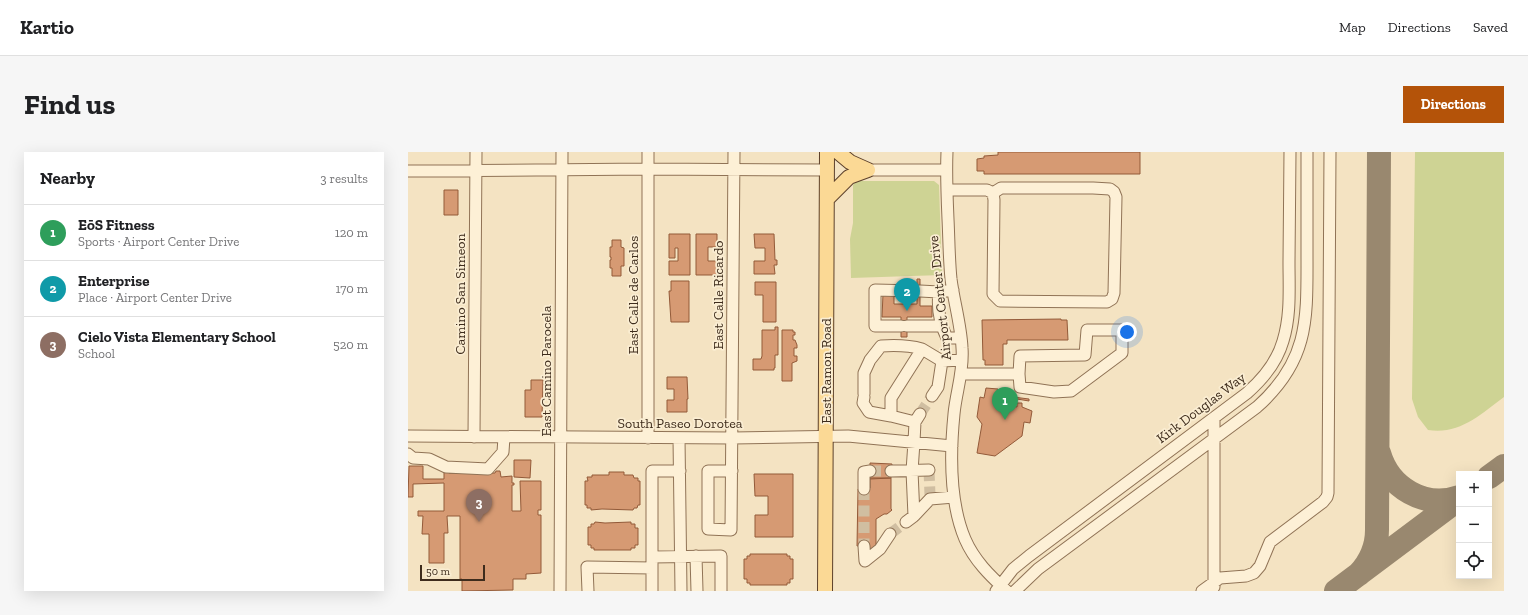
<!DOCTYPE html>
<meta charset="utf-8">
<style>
:root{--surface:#fff;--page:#f6f6f6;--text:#202124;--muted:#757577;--line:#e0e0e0;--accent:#b45309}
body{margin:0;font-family:"Zilla Slab",serif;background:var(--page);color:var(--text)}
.controls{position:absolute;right:12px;bottom:12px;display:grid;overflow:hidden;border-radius:0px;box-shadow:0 4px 16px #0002}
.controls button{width:36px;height:36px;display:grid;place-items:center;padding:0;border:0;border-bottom:1px solid var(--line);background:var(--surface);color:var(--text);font:20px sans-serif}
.scale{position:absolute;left:12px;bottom:10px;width:65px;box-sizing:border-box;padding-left:4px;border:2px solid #3e2c1c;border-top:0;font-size:11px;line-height:14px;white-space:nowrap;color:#3e2c1c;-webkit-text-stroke:3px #faedd2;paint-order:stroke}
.you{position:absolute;left:719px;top:180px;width:14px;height:14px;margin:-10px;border:3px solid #fff;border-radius:50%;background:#1a73e8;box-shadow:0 0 0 6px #1a73e833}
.badge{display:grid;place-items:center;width:26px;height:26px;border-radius:50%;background:var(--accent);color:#fff;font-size:13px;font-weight:700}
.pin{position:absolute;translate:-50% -33px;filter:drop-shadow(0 1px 2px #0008)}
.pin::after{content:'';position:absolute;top:21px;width:14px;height:12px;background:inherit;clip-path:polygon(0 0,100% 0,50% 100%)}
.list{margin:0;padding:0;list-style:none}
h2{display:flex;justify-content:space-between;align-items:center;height:52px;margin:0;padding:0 16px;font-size:17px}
h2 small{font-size:13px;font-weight:400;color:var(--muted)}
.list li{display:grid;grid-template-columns:26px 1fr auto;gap:12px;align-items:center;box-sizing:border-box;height:56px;padding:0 16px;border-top:1px solid var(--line)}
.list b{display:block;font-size:15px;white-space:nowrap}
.list p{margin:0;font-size:13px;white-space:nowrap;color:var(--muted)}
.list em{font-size:13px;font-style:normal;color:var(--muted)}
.icon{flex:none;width:22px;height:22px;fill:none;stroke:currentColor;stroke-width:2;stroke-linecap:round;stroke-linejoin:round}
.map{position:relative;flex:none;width:1096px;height:439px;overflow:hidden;border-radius:0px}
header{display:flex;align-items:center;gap:24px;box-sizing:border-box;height:56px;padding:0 20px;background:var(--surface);border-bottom:1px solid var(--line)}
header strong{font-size:19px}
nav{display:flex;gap:22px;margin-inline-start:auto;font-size:14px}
.intro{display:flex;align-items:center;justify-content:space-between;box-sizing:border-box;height:96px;padding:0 24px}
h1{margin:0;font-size:28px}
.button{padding:10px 18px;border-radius:0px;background:var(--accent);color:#fff;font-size:14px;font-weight:700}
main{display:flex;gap:24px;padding:0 24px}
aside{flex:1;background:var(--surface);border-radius:0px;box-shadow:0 4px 16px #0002}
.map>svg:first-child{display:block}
</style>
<header>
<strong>Kartio</strong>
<nav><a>Map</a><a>Directions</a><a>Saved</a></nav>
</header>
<div class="intro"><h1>Find us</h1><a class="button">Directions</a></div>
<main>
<aside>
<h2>Nearby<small>3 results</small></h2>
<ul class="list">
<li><span class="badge" style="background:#2e9e5b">1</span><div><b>EōS Fitness</b><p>Sports · Airport Center Drive</p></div><em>120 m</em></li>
<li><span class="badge" style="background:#0f9aa8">2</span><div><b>Enterprise</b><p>Place · Airport Center Drive</p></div><em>170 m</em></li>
<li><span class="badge" style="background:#8d6e63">3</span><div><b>Cielo Vista Elementary School</b><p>School</p></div><em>520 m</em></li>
</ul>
</aside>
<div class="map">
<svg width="1096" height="439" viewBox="0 0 1096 439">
<rect width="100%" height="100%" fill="#f4e3c2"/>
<!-- green -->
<path fill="#ced394" d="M1007,0H1096V245C1072,263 1051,283 1020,278L1010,265L1004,247Z
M448,29H526L531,33L534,123L443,126L442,87L445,71V33Z"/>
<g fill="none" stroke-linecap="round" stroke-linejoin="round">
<!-- taxiway -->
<path stroke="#99886f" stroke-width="24" d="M971,301C981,336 1017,357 1051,345
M1081,325L1096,314
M951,422C963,409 969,395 969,378L971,0
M928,439L1051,347"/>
</g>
<!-- building -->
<path fill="#d69a73" stroke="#935a39" d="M590,0H732V22H576V19H569V7L576,6V4L590,3Z
M36,38H50V63H36Z
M261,82H282V123H261V109H270V96H267V106H261Z
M288,82H309V95H300V109H309V123H288Z
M346,82H366L367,108H369V113H366L367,122H346V109H357V96H347Z
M204,88H213V95L216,96V114H213V124H204V116H202V108H203V105H202V95H204Z
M509,127H512V154H524V165H499V185H493V165H474L475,142H486V152H509Z
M263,129H281V170H263L261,139H263Z
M347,130H368V170H355V143H347Z
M653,167V168H659L660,188H599V192H595V213H577V208H575L574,168Z
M367,175H370V203H367V216H366V218H345V207H353L354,204V178H367Z
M374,178H385V180H387V183H385V188H387L389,193V196H386V204H389V209L384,211V229H374Z
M259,225H279L280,247H279V260H259V248H266V237H259Z
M123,228H135L134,265H117V238H123Z
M578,236L590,237L589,243L621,247V249L597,245L596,252L609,255V251H614V255L624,259L622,271L616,270L614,284L587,304L569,301L574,272L569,265L572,245L576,246Z
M106,308H123L122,326L106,325Z
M462,311L484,312L483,326L462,327Z
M1,314H15V327H36V320L40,319L41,321H87L88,319H92L93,325L104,324V331H106V333H104V359H113L112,329H133V358H130V363H133V421L118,422V427H105V438L54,439V427H52V364H39L40,381H36V411H21V382H14L15,364H10V359H36V331L5,332V345H0Z
M201,320H216V323H225L226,326H230V329H232V353H230L229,356H226L225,358L194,357L183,358V356H179V353H177V329H180L179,325H184V323H201Z
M346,322H385V385H347V363H360V344H347Z
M462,326H483V357L484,358L479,362H476L468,367V394L463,398L461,397L460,393L449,394L450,337L462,336Z
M187,370L197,371L223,370V372H227V376H230V393H227V396H223V398H186V396H183V393H180V375H183V372H186Z
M342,402H379V404H382V407H385V427H382V431H379V433H342V431H339V427H336V407H339V404H342Z"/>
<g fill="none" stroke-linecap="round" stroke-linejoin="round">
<!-- minor-tunnel -->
<path stroke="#d0bea1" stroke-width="11" stroke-dasharray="11 5.5" stroke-linecap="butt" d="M512,262L524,244
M521,318L522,343
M462,319H483
M456,337V394
M482,382L498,370"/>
<defs>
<path id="minor" d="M240,0V286
M539,0C538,22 539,44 540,67C541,87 541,107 543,127C546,150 553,173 554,196C556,219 548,240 546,262C542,302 541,349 557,387C566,408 582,424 599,439
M460,18H538
M0,19L240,17L419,18
M539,38H579L585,41L586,48L585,142L592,149L699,150L704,147L706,141L708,45L706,40L702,37L685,36H593L585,41
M545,138L531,140C529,156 532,172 539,186H553
M512,139L531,140
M493,174H467V138L509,139
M499,174H534
M514,197L534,209
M553,222H611L612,235L646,240L663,239L714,201V178H679L677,203L612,204L611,222
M456,242V221L462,208L473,194C487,193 500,193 514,197L483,246V264L461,260L455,251L456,245
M524,244L530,235L534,209L554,208
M483,264L507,270
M0,284L325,286L440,284L544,294
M66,285L68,0
M271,286L273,439
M0,302L5,306L21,307L38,315L80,317L95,300L96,285
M324,319H300V377L323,378L326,0
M483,319L521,318
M456,337V320L462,319
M506,364L522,347L546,345
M498,370L506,364L504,319L506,290L507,270L512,262
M456,394L457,409L472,397L482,382
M288,404L289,439
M244,405L313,404V439
M806,435V266
M152,439L154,0
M180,439L179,415L244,416
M244,439V319H272
M588,439L605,417L621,404L839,241C855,227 869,210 875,189C883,163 881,137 881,110C881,73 882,37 882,0
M607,439L630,417L849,255C902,208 899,166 899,100C899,67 899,33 899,0
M794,439L812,426L838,424L846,421L852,414L862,390L915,350L919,345L920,341L922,0"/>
<path id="major" d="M430,0L442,10L460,18
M419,47L441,25L460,18
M417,439L419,0"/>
</defs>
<!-- minor casing -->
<use href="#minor" stroke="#907356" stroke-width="13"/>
<!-- major casing -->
<use href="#major" stroke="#5d412b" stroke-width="16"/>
<!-- minor -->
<use href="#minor" stroke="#fdf0d6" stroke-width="11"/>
<!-- major -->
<use href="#major" stroke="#fbd995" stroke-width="14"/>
</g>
<g text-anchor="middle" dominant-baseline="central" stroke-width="3.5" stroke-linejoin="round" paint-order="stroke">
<!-- street labels -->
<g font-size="14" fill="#3e2c1c" stroke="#faedd2">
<text transform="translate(52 142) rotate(-90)">Camino San Simeon</text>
<text transform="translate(225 143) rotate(-90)">East Calle de Carlos</text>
<text transform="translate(310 143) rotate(-90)">East Calle Ricardo</text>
<text transform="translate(532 146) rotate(-96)">Airport Center Drive</text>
<text transform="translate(138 219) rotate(-90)">East Camino Parocela</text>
<text transform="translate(418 219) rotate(-90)">East Ramon Road</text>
<text transform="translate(793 256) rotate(-37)">Kirk Douglas Way</text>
<text x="272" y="271">South Paseo Dorotea</text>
</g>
</g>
</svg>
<div class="controls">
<button>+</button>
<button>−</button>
<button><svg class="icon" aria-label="locate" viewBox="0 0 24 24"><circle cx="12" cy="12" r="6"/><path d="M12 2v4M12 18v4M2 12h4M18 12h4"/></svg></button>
</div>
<div class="scale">50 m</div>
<div class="you"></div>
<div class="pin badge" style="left:597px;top:268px;background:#2e9e5b">1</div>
<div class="pin badge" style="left:499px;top:159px;background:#0f9aa8">2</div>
<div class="pin badge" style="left:71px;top:370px;background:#8d6e63">3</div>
</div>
</main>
